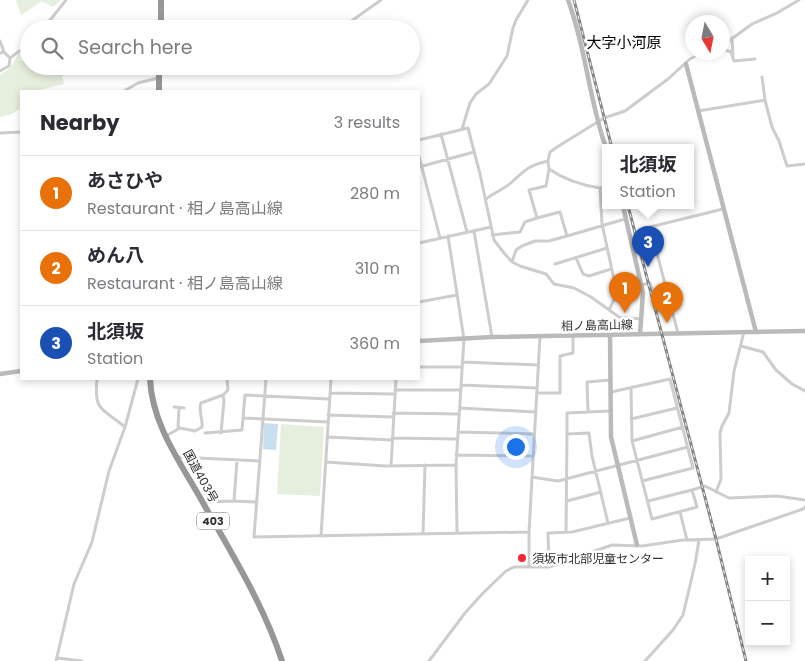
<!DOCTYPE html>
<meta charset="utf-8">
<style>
:root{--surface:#fff;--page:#f7f7f7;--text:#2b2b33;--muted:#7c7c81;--line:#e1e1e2;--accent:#f22732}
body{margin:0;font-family:Poppins,"Noto Sans JP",sans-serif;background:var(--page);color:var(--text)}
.controls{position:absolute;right:15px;bottom:15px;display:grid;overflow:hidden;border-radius:0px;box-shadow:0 2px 8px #0003}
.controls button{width:45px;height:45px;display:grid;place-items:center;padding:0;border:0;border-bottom:1px solid var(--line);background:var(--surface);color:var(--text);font:25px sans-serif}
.compass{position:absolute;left:685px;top:15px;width:45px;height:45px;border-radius:50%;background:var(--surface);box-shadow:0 2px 8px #0003;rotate:170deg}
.you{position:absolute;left:515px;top:446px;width:18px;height:18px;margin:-12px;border:4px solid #fff;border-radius:50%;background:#1a73e8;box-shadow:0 0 0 8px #1a73e833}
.badge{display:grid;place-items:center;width:32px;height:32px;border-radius:50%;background:var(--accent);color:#fff;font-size:16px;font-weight:700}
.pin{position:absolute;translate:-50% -41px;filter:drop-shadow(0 1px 2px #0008)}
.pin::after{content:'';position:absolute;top:26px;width:18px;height:15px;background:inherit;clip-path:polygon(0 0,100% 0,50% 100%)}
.popup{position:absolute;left:602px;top:144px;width:92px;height:65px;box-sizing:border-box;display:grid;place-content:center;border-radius:0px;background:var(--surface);filter:drop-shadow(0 1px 4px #0005);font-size:16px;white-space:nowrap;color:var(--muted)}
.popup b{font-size:19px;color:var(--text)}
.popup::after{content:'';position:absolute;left:50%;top:100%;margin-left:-10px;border:10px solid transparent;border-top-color:var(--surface)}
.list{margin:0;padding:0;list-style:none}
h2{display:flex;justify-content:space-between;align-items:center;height:65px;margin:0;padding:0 20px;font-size:21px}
h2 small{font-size:16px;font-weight:400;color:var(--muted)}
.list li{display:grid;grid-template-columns:32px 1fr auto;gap:15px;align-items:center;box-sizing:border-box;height:75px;padding:0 20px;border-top:1px solid var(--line)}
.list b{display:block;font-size:19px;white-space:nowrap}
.list p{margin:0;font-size:16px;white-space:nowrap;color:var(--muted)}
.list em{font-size:16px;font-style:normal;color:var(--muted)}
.icon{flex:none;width:28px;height:28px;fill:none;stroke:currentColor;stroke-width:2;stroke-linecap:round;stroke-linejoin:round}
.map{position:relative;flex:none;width:805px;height:661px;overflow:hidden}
.search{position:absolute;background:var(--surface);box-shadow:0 2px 8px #0003;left:20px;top:20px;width:400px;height:55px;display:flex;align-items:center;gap:12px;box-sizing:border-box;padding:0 18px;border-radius:28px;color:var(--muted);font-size:19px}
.panel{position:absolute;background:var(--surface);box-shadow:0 2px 8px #0003;left:20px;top:90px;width:400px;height:290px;border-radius:0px}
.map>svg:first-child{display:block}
</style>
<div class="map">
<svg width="805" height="661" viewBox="0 0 805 661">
<rect width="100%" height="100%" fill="#fff"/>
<!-- green -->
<path fill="#e6eedd" d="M16,0H61L53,7L42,1L21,15Z
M19,53L21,61L29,59V66H60L64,84L39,90L38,91H21V108L12,114L0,117V75L10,68Z
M281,424L324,427L320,496L277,494Z"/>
<!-- water -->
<path fill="#c8dfef" d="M264,423L278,424L276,450L263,449Z"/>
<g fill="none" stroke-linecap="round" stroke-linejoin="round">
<!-- street -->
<path stroke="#cdcdcd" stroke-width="3" d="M43,29L66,0
M340,29L381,0
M732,38L733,55
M0,41L4,52
M722,46L752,24L777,13L799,0
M722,49L731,52L734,61L755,59
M0,53L4,52L10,58L9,66L0,71
M10,58L29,44
M124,91L138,83L158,78
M765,100L772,127L779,141L787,166L805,164
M698,111L765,100L762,77
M462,129L470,103L476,94L489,84L507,56L513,28L516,20L528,0
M0,133L21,132
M441,134L467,232
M419,140L468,128L480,174L494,240L504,253L512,262L520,266L546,274L554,284L574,288L591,297L619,317L641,319
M419,156L440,238
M548,161L549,169C565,180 580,185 600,188
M419,167L474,152
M606,187L600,188L602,224L617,293L609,310
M486,199C494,193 506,188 513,181C526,169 530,165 548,161L550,152L557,147L604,118L625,111L668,79L690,59L703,52
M474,231L492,337
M492,235L520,232L525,222L537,218L529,190L546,186L549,169
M567,236L625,219
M419,243L491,227
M576,258L583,274L589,276L611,269
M512,262L516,250L522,246L535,241H549L567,236L560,212L537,218
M555,264L607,248
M641,285L650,283L655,297
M419,302L457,295
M678,333L650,227L723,209
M741,346L763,352L776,370L792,384L805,391
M463,362L538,365
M419,367H462
M97,379C94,412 101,407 125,427
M266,379L254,537L529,532
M461,385L537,388
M631,388L632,441L652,519L697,507L692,490L705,486L729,498L777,496L805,500
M395,390H461
M611,392L670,379L693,468L642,481
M330,393L394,394
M537,393H560V356L573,353V336
M174,407L184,408
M460,408L536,412
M588,412L587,382L610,380
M393,413L459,414
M328,415L393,417
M243,418L328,422
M631,419L677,408
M178,428L179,408
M458,432L534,434
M205,433L242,430L245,395L329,399
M221,433L224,401L223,395
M567,434V413L610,411
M166,436L180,428L195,431L202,427C203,419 198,410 201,403L223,395L228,390L227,379
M327,437L392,440
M392,438L457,439
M632,441L683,427
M456,455L533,456
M177,457L259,461
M326,462L385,466L456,465L464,339L448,236
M456,465L457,532
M391,466L396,379
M532,477L558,481L688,447
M716,492L721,479L720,433L722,426L729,413L734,371L744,332
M234,501L237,460
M567,501L601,492
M648,501L692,490
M204,502L233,501L256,502
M680,512L687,540
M566,532L567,434L589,433L592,456L608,523
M423,534L425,465
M321,536L331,379
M529,567V532L540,336
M549,567L548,533L572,532L630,518
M57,658L82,661
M56,661L74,584L92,542L109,471L125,427L138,379
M429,661L465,613L483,593L506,571L514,567H549L612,545L642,546L683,540L716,539L803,509L805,507
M645,661L673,630L683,615L695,564L699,540"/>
<!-- secondary -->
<path stroke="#bababa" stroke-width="4.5" d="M568,0C586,48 589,100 606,148
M686,64L756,332
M623,206L643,293L640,334
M610,335L611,437L637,545
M419,341L492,337L805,331
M0,374L21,371"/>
<!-- highway -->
<path stroke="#979797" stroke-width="6" d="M161,29V0
M159,66V91
M150,379C152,424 180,462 202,501C231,553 263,603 282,661"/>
<defs>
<path id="rail" d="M574,0L612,148
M628,206L716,539L746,661"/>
</defs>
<!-- rail casing -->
<use href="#rail" stroke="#858585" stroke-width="3"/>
<!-- rail -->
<use href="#rail" stroke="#fff" stroke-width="1" stroke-dasharray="4" stroke-linecap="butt"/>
</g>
<!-- markers -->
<circle fill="#f22732" stroke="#fff" stroke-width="2" cx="522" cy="558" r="5"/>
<g text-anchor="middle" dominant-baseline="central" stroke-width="5" stroke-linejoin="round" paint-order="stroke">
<!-- shield labels -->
<rect fill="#fff" stroke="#6e6e6e" stroke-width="1" x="197" y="512.5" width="32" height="17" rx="4"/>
<g font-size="11" font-weight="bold" fill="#303030">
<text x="213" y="521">403</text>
</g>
<!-- street labels -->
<g font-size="12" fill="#303030" stroke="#fff">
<text transform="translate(597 325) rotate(-1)">相ノ島高山線</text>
<text transform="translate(201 476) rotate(61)">国道403号</text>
</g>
<!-- poi labels -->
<g font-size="12" fill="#303030" stroke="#fff" text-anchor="start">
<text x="532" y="558">須坂市北部児童センター</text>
</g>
<!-- quarter labels -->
<g font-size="15" fill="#000" stroke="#fff">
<text x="624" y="42">大字小河原</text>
</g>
</g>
</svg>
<div class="controls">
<button>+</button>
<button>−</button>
</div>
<svg class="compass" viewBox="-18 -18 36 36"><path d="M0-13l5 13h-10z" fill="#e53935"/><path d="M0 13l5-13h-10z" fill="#7c7c81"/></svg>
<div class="you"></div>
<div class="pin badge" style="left:625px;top:313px;background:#e8710a">1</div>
<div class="pin badge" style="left:667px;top:323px;background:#e8710a">2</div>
<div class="pin badge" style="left:648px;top:267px;background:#1a4fb4">3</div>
<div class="popup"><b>北須坂</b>Station</div>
<div class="search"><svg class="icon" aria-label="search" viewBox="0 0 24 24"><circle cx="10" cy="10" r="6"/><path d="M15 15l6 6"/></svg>Search here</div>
<section class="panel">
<h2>Nearby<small>3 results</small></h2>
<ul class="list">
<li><span class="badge" style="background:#e8710a">1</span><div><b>あさひや</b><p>Restaurant · 相ノ島高山線</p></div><em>280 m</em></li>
<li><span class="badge" style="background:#e8710a">2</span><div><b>めん八</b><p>Restaurant · 相ノ島高山線</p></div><em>310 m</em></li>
<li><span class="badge" style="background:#1a4fb4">3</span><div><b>北須坂</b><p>Station</p></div><em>360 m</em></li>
</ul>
</section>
</div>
